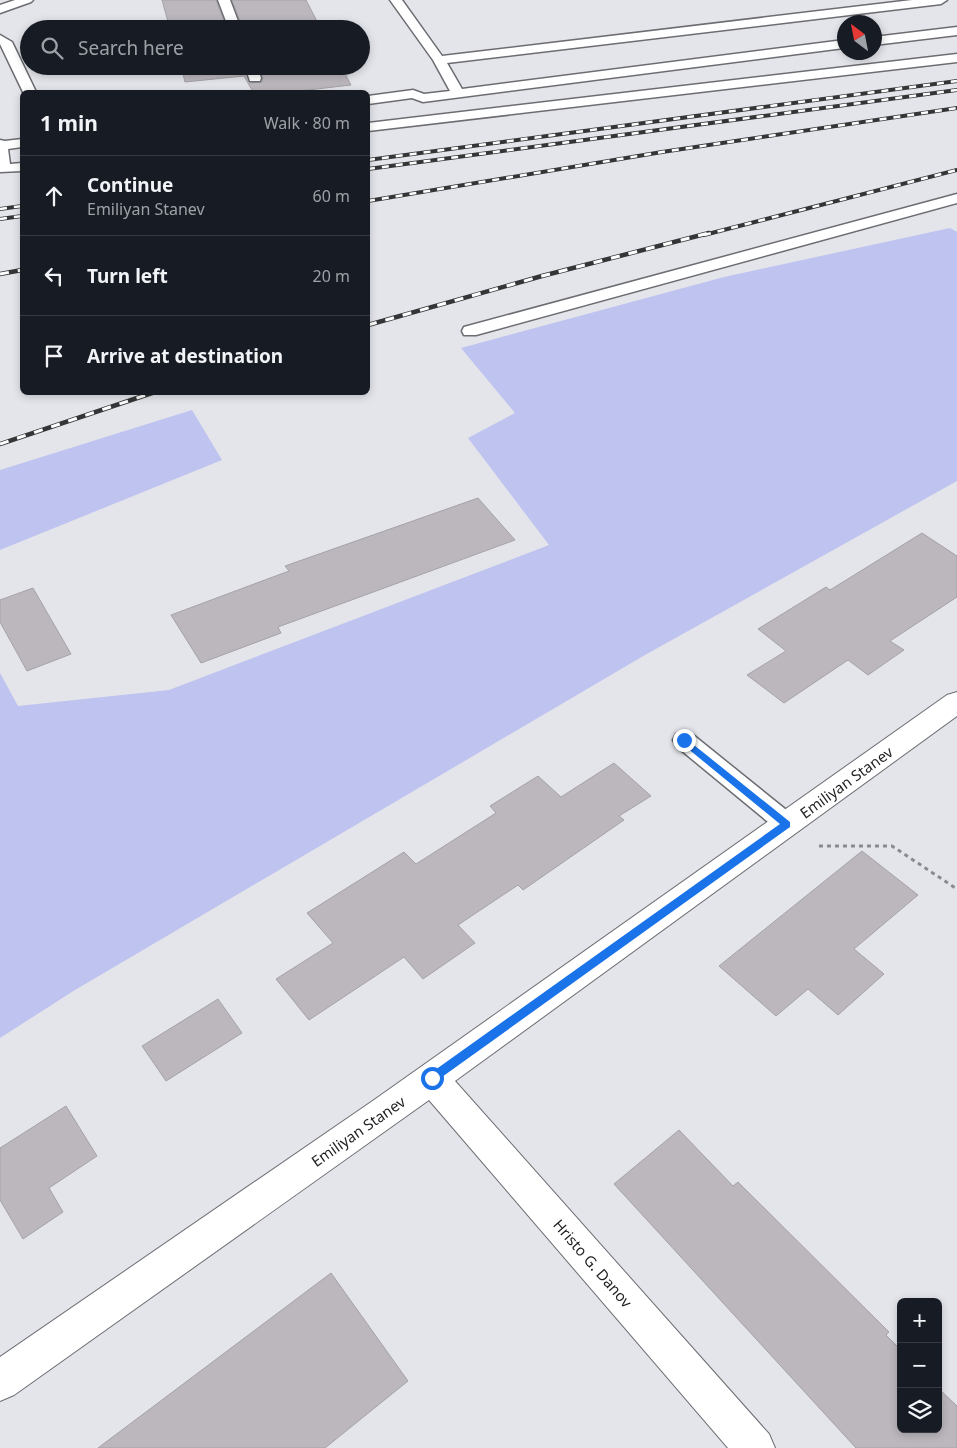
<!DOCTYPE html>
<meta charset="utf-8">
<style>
:root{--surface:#171b24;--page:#20242c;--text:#f1f3f6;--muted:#9ea1a6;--line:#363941}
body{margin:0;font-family:"Noto Sans",sans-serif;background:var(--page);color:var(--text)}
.controls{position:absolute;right:15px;bottom:15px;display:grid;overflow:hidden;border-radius:8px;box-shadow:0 2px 8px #0003}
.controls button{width:45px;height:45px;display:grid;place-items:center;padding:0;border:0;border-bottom:1px solid var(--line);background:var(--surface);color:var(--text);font:25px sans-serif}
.compass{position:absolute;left:837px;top:15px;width:45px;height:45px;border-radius:50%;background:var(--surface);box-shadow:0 2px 8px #0003;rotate:328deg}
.stop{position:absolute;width:15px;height:15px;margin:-11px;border:4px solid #1a73e8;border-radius:50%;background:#fff}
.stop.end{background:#1a73e8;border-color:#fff;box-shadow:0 1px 5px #0008}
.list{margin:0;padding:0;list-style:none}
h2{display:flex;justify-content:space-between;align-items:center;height:65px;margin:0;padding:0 20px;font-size:21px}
h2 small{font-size:16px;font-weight:400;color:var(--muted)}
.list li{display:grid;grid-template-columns:32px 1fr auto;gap:15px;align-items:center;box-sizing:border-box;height:80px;padding:0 20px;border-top:1px solid var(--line)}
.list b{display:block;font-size:19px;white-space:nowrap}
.list p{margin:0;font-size:16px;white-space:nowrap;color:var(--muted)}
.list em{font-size:16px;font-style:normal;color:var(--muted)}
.icon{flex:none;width:28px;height:28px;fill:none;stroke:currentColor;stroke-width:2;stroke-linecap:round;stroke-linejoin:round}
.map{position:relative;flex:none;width:957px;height:1448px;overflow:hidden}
.search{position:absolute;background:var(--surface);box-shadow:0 2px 8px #0003;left:20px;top:20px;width:350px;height:55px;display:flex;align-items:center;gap:12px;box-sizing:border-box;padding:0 18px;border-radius:28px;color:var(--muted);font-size:19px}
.panel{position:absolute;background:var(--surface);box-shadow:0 2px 8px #0003;left:20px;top:90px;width:350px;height:305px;border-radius:8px}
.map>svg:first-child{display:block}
</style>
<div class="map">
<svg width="957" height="1448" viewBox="0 0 957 1448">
<rect width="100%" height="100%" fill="#e4e5eb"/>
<!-- green -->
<path fill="#bfc3ef" d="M950,228L957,232V481L645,655L75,990L0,1038V673L18,706L169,690L549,545L468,438L515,413L461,348L724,277Z
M192,410L222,460L0,550V470Z"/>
<!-- building -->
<path fill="#bbb7bd" stroke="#a5a2a7" d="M162,0H216L227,29H170Z
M232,0H306L321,29H243Z
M181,66H243L250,83L262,82L263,77L259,66H341L351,85L291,92H253L244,76L185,82Z
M478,498L515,540L278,627L281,633L201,663L171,615L289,571L285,566Z
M922,533L957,556V597L890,641L904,650L868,675L848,660L784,703L747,675L786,651L758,629L826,587L830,590Z
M33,588L71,654L27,671L0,622V600Z
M614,763L651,796L619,816L624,820L523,890L518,885L458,925L475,943L423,979L404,957L309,1020L276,979L333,943L307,913L404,852L416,864L496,813L490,806L538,776L561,797Z
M862,851L918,895L854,949L884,974L838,1015L808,989L776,1016L719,966Z
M218,999L242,1033L166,1081L142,1046Z
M66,1106L97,1156L49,1188L63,1212L23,1239L0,1200V1148Z
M679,1130L733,1186L738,1182L889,1332L886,1335L901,1350V1429H938V1388L957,1406V1448H856L614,1184Z
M331,1273L408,1381L325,1448H98Z"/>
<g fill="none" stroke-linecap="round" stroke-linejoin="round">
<defs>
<path id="service" d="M15,0H33L31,2L0,13V5Z
M218,0H230L241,29H229Z
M390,0H402L442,56L912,0H947L941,4L447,63L462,89L844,40V48L423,102L412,98L368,104V96L413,90L424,94L450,91L433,60Z
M957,27V35L874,45V37Z
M0,35L12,42L36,92H23L0,44Z
M957,54V62L368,131V123Z
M245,66H257L261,78L260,81H250Z
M22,139V147L8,149L10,164L22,163V171L0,172V140L5,141Z
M957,194V203L476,335H464L462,331L464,327Z
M684,731L692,734L795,817L799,824L795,831L787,834L779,831L676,746L673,740L676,734Z"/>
<path id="minor" d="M957,692V716L455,1081L769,1434L775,1448H728L429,1100L14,1395L0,1401V1357L374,1100L947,695Z"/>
</defs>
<!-- service casing -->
<use href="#service" stroke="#6c6d72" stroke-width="3"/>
<!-- minor casing -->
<use href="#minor" stroke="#6c6d72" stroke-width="2"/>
<!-- path -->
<path stroke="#8a8b8f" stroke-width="3" stroke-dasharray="4 4" stroke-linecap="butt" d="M819,846H892L957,889"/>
<!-- service -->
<use href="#service" fill="#fff" fill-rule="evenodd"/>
<!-- minor -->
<use href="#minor" fill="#fff" fill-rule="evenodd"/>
<defs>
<path id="rail-far1" d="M368,160L957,81
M368,169L957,90
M368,201L662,152L957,108
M0,209L22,206
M0,219L22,216
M704,235L957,170"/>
<path id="rail" d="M0,274L22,270
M368,325L542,276L709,233
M0,444L155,392"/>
</defs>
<!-- rail-far1 casing -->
<use href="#rail-far1" stroke="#343537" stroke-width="4"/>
<!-- rail casing -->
<use href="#rail" stroke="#343537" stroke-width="4.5"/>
<!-- rail-far1 -->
<use href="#rail-far1" stroke="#fff" stroke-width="2.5" stroke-dasharray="7" stroke-linecap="butt"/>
<!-- rail -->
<use href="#rail" stroke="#fff" stroke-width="3" stroke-dasharray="9" stroke-linecap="butt"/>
</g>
<!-- route -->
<path fill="#1a73e8" d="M684,737L790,822V827L435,1082H428V1075L780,824L681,743V738Z"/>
<g text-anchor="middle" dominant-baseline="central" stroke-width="4" stroke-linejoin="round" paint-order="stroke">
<!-- near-street labels -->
<g font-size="15" fill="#1f2022" stroke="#fff">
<text transform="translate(846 782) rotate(-36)">Emiliyan Stanev</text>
<text transform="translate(358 1131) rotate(-35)">Emiliyan Stanev</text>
<text transform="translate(593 1263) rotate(49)">Hristo G. Danov</text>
</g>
</g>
</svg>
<div class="controls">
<button>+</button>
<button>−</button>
<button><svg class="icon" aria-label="layers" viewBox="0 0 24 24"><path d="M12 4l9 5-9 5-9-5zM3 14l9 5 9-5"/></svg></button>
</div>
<svg class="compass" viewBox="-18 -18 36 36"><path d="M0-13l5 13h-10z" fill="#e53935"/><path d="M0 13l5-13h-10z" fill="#9ea1a6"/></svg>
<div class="stop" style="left:432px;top:1078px"></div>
<div class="stop end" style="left:684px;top:740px"></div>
<div class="search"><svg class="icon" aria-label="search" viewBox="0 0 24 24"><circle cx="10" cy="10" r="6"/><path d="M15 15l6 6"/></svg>Search here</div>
<section class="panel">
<h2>1 min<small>Walk · 80 m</small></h2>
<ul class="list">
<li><svg class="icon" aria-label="ahead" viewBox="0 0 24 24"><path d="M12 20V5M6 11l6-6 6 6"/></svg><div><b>Continue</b><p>Emiliyan Stanev</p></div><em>60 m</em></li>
<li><svg class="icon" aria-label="left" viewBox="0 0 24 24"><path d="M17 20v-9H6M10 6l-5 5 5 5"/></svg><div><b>Turn left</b></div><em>20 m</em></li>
<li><svg class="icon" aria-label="arrive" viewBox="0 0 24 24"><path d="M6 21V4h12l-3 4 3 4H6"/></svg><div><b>Arrive at destination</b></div></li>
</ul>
</section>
</div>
